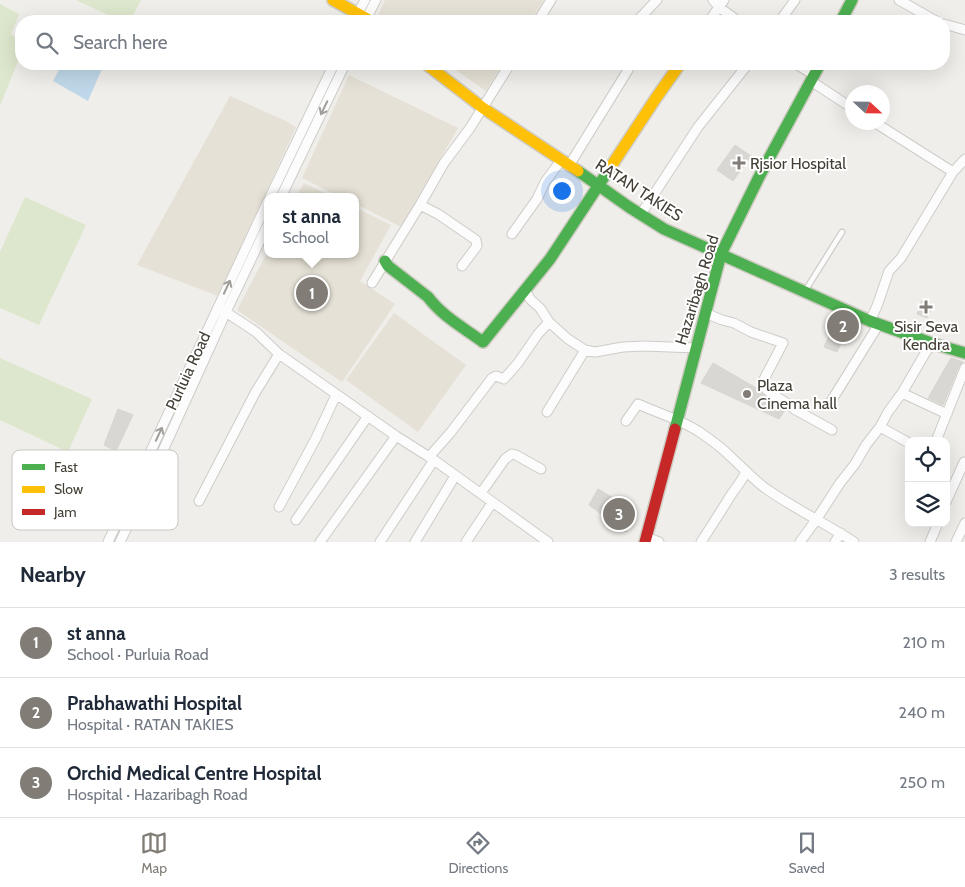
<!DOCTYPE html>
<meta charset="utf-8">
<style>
:root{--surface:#fff;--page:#f2f2f3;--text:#1f2937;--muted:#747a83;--line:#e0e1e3;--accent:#817d76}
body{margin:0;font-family:Cabin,sans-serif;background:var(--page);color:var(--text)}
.controls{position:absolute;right:15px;bottom:15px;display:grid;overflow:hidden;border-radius:10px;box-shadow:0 5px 20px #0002}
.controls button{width:45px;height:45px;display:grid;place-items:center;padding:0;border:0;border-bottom:1px solid var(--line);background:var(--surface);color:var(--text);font:25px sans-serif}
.compass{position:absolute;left:845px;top:85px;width:45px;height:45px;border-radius:50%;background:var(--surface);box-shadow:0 5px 20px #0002;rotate:112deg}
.you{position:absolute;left:561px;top:190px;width:18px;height:18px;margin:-12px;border:4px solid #fff;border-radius:50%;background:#1a73e8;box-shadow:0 0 0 8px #1a73e833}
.badge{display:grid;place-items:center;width:32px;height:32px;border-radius:50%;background:var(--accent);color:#fff;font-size:16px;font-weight:700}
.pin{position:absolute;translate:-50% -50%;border:2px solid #fff;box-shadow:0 1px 5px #0006}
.popup{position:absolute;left:264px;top:193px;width:95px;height:65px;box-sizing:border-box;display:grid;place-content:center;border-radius:10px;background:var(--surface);filter:drop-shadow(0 1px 4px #0005);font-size:16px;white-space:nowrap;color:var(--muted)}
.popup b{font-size:19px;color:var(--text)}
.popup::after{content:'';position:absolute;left:50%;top:100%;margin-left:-10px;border:10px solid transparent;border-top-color:var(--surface)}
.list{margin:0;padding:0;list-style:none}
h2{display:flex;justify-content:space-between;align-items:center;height:65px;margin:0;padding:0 20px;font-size:21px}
h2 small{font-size:16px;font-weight:400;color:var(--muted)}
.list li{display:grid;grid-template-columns:32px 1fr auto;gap:15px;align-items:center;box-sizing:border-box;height:70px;padding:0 20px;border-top:1px solid var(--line)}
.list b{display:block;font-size:19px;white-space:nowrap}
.list p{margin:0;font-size:16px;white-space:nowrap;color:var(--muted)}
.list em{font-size:16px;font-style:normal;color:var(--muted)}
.icon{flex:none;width:28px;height:28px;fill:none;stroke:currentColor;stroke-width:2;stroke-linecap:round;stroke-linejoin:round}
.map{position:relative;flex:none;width:965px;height:542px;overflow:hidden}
.search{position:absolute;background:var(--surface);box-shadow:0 5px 20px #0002;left:15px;right:15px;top:15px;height:55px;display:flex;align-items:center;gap:12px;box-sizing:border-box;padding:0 18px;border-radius:20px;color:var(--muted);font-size:19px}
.sheet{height:275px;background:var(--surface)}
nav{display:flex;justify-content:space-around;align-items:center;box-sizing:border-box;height:70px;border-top:1px solid var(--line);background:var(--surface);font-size:14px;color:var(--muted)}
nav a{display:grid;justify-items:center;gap:2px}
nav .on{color:var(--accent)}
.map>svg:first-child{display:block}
</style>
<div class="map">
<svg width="965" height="542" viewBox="0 0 965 542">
<rect width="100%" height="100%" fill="#f0eeea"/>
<!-- education -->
<path fill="#e6e1d6" d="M385,0H544L530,21H387L378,15Z
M447,64H503L486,91Z
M349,75L458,128L401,227L356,204V197H340L302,178Z
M230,96L286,121L296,127L218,296L137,265Z
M304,183L333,197H296Z
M356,208L391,225L360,281L395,304L342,382L237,310L268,251V254H356Z
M394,313L466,365L418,432L346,380Z"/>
<!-- green -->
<path fill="#dde7cd" d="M76,0H141L130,21H121Z
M0,4L19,14L11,34L21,41V54L0,106Z
M25,197L86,225L39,325L0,308V252Z
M0,358L92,399L68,452L0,420Z"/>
<!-- water -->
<path fill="#bfd8e9" d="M62,64H104L88,101L53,81Z"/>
<!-- building -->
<path fill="#d9d7d3" stroke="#d8d5d0" d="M735,145L751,156L733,181L717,170Z
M922,300L933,305L927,318L917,314Z
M837,318L850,323L837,352L824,347Z
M951,358L963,362L959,366L943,405L928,398Z
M713,363L758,389L768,399L785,410L779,419L701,383Z
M118,409L133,415L116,451L104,445Z
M598,489L632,509L626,532L589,505Z"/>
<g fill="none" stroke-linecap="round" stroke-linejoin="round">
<defs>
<path id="lane" d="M805,291L842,232"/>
<path id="street" d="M713,0L719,7L738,21
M899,0L936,21
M354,21L365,0
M365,21L376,0
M538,21L551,0
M637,21L657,0
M709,21L724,0
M780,21L795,0
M944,24L965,30
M796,64L814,75
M811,81L852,108
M874,122L953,172
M570,164L628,70
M270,197L334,64
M281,197L345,64
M420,205L438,214L476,240L477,246L462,266
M641,214L698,127L748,64
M512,234L537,199L545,182L562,159
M372,283L420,205L444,163L470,128L510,64
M525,291L531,300L540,308L549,322L568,339L585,350L595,352L623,347L644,346L696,348
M218,307L256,332L279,354L396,436L434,460L548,542
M705,313L722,320L734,323L751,332L783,343L762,383C766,394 786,400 794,409L832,430
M870,321L877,306L889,271L901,258L953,172L965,159
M902,393L947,414
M830,403L879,324
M547,412L585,350
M626,421L638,404C658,413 679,419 698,431C707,437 723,449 731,457C742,467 753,479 765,488C793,508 825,523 854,542
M880,427L909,443
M936,441L965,368
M429,457L451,432L492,378L496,376L504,379L518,363L538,334L549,322
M481,493L505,459L512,454L516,455L541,469
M199,501L255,393L279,354
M946,502L964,462
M279,507L316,438L336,395
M296,520L368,416
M646,537L659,542
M108,542L268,201
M120,542L145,490L226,312L268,224
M320,542L396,436
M380,542L434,460
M415,542L455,476
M466,542L492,503
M701,542C711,527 721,511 731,495C736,487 743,480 746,471
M800,542L816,520L840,483L855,464L866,445L880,427L888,412L902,393L927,350L934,344
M835,542L841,533
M930,542L938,523
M956,542L965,523"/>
<path id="fast" d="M841,21L852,0
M578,171L629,207L664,229L870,321L934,344L965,353
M385,261L388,266L428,297C442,316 464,328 483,342L550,259L610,168
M675,429L721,254L759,177L820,64"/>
<path id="slow" d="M333,0L371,21
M426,64L483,108L578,171
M610,168L656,98L680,64"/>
<path id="jam" d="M645,542L675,429"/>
</defs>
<!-- lane casing -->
<use href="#lane" stroke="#ceccc8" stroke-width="7"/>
<!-- street casing -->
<use href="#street" stroke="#ceccc8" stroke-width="11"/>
<!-- fast casing -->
<use href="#fast" stroke="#cecbc2" stroke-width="14"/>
<!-- slow casing -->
<use href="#slow" stroke="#cecbc2" stroke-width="14"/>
<!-- jam casing -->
<use href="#jam" stroke="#cecbc2" stroke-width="14"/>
<!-- lane -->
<use href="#lane" stroke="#fdfcfc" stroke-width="4.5"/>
<!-- street -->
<use href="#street" stroke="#fdfcfc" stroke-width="9"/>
<!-- fast -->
<use href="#fast" stroke="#4caf50" stroke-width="11"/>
<!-- slow -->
<use href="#slow" stroke="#ffc107" stroke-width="11"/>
<!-- jam -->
<use href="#jam" stroke="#c62828" stroke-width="11"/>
</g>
<!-- one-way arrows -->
<defs><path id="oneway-shaft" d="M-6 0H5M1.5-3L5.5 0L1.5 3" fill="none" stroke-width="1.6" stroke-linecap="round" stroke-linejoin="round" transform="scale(1.25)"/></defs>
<g stroke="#a19e9a">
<use href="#oneway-shaft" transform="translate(324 108) rotate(116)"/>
<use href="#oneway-shaft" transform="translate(227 287) rotate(-65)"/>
<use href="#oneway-shaft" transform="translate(159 434) rotate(-65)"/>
</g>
<!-- markers -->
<g fill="#817d76" stroke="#fff" stroke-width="2">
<path d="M736.5 155.5h5v5h5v5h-5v5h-5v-5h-5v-5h5z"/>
<path d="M923.5 299.5h5v5h5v5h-5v5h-5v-5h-5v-5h5z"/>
<circle cx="747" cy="394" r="5"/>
</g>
<g text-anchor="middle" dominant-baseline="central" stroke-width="4" stroke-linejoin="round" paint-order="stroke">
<!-- poi labels -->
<g font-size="16" fill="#454037" stroke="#fff" text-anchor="start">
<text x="750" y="163">Rjsior Hospital</text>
<text x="926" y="326" text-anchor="middle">Sisir Seva<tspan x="926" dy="18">Kendra</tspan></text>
<text x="757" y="385">Plaza<tspan x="757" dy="18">Cinema hall</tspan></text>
</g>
<!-- street labels -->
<g font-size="16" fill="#454037" stroke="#fff">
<text transform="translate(639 190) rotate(33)">RATAN TAKIES</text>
<text transform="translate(697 290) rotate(-73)">Hazaribagh Road</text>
<text transform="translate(188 371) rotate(-65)">Purluia Road</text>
</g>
</g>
<!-- legend -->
<rect x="12" y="450" width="166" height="80" rx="8" fill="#fff" stroke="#c7c6c3" stroke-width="1"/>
<rect x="22" y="464" width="23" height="6" fill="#4caf50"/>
<rect x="22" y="486" width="23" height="7" fill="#ffc107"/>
<rect x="22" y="509" width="23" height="6" fill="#c62828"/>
<g font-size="14" fill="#454037">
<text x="54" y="472">Fast</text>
<text x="54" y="494">Slow</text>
<text x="54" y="517">Jam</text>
</g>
</svg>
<div class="controls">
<button><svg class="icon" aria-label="locate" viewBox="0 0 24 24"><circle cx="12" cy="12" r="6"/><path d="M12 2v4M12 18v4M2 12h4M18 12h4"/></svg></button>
<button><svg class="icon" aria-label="layers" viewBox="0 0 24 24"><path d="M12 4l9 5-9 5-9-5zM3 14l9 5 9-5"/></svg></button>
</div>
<svg class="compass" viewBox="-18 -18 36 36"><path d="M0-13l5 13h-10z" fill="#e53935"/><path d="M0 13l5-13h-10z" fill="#747a83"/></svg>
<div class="you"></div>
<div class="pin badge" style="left:312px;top:293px">1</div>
<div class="popup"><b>st anna</b>School</div>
<div class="pin badge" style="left:843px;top:326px">2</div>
<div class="pin badge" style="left:619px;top:514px">3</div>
<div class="search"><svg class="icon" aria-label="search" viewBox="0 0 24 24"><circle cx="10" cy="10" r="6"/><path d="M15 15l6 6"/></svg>Search here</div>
</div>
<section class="sheet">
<h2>Nearby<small>3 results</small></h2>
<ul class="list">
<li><span class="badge">1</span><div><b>st anna</b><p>School · Purluia Road</p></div><em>210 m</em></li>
<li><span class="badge">2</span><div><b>Prabhawathi Hospital</b><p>Hospital · RATAN TAKIES</p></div><em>240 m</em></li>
<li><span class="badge">3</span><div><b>Orchid Medical Centre Hospital</b><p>Hospital · Hazaribagh Road</p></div><em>250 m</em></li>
</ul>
</section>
<nav>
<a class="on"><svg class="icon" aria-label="map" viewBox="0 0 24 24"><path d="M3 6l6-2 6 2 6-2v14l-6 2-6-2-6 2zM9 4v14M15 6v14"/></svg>Map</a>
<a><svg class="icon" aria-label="directions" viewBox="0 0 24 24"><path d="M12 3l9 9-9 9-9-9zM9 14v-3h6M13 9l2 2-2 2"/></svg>Directions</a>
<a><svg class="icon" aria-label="saved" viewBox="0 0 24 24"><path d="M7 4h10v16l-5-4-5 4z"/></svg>Saved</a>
</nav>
